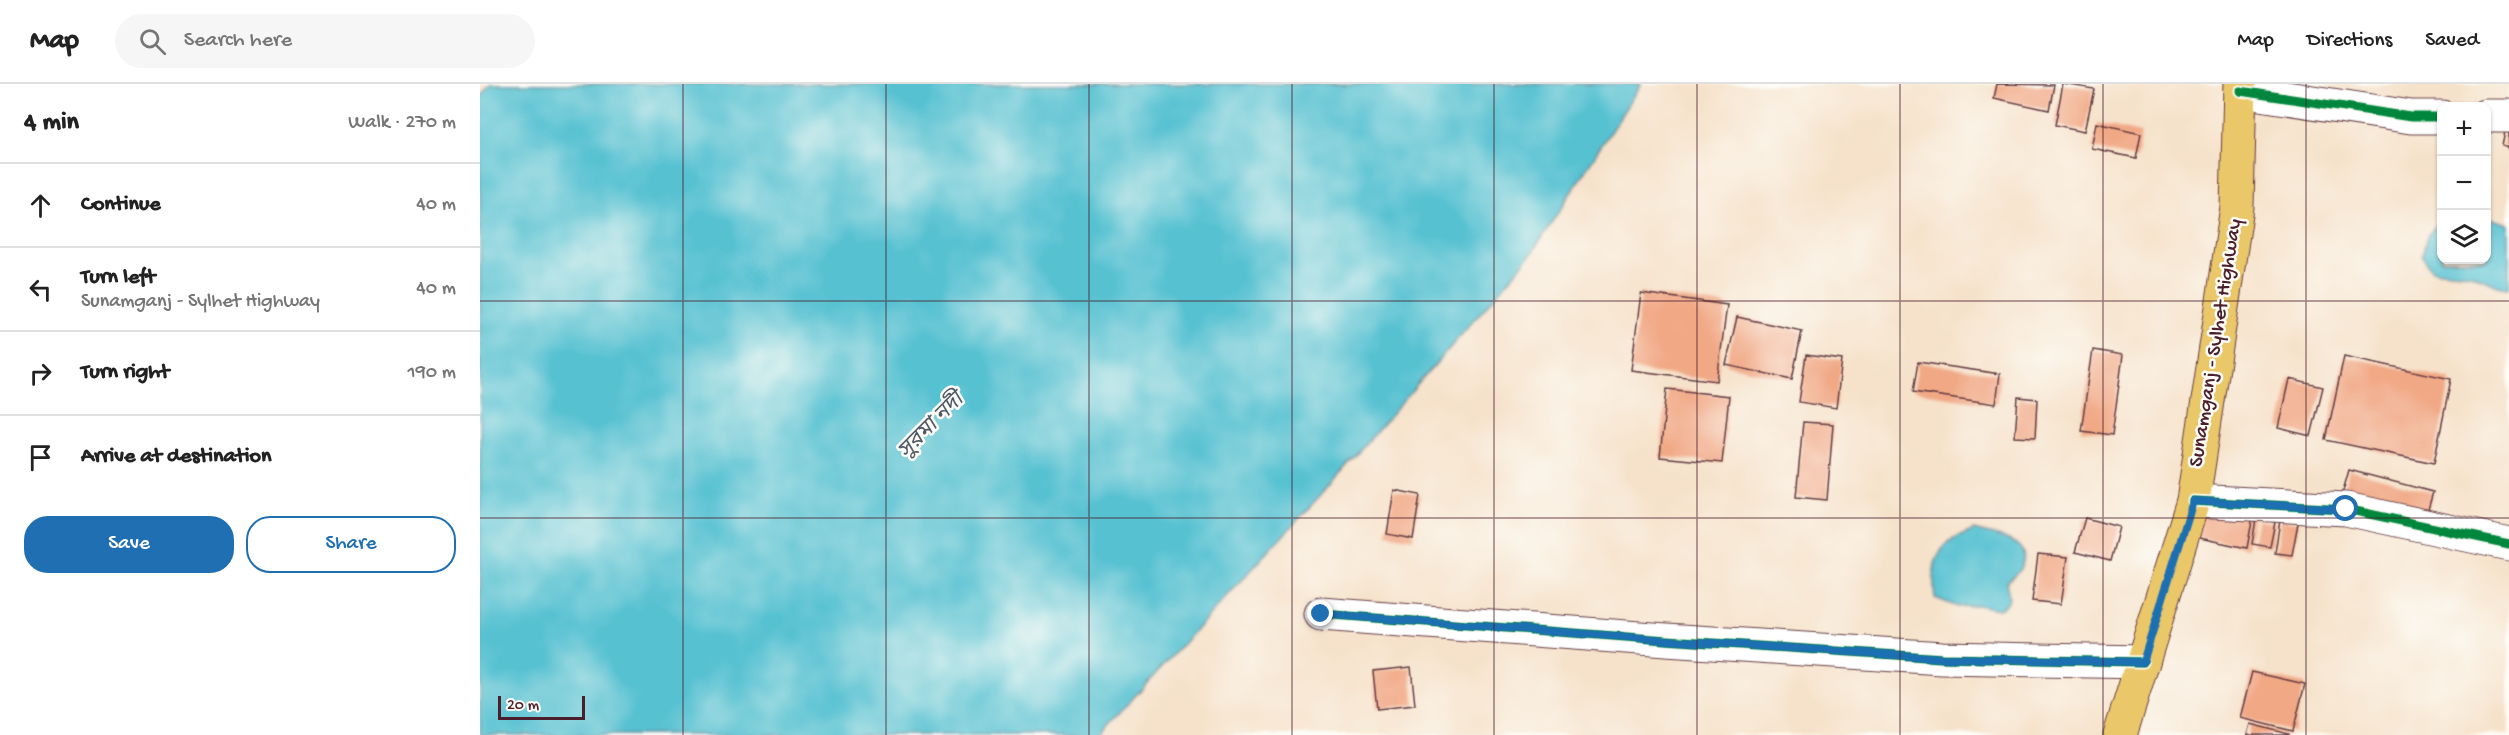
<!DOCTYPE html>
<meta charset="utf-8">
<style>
:root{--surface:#fff;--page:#f6f6f6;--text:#222;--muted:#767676;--line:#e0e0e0;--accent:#1f6fb2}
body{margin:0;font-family:"Gochi Hand","Noto Sans Bengali",sans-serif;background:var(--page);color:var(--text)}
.controls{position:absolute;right:18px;top:18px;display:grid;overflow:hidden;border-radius:12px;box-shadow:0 2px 4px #0004}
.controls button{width:54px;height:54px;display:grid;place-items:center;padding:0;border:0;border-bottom:2px solid var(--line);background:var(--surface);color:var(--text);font:30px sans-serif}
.scale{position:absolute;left:18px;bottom:15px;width:87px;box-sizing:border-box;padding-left:6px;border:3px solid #4a1f2b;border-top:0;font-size:16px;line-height:21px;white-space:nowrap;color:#4a1f2b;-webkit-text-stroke:4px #fdfcf7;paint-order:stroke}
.stop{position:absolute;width:18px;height:18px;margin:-14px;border:4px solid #1f6fb2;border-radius:50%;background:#fff}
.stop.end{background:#1f6fb2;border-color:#fff;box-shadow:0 2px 6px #0008}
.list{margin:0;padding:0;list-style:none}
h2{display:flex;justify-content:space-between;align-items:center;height:78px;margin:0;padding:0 24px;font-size:26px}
h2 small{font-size:20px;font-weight:400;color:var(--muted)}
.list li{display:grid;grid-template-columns:39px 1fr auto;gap:18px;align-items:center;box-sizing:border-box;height:84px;padding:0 24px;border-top:2px solid var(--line)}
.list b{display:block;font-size:22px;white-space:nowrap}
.list p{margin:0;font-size:20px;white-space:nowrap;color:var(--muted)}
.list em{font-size:20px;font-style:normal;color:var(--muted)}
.actions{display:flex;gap:12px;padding:18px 24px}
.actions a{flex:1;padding:14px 0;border:2px solid var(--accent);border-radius:24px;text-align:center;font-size:21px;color:var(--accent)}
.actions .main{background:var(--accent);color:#fff}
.icon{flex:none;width:33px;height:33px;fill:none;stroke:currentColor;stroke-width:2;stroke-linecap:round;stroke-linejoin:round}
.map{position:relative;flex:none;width:2029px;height:651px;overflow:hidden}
header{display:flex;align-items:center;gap:36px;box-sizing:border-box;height:84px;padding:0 30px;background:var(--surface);border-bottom:2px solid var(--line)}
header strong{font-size:28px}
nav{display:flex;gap:33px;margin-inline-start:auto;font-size:21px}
.search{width:420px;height:54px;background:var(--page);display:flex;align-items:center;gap:15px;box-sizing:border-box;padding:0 21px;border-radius:33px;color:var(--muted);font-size:22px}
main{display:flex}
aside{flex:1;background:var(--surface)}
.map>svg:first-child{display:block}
</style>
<header>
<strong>Map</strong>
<div class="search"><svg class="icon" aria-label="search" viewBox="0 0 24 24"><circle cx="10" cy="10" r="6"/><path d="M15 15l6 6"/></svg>Search here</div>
<nav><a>Map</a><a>Directions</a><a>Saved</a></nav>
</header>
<main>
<aside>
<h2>4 min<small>Walk · 270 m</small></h2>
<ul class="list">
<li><svg class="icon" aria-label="ahead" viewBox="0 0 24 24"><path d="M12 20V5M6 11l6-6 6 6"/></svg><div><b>Continue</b></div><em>40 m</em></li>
<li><svg class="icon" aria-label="left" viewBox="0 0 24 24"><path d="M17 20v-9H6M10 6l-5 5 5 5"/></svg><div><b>Turn left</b><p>Sunamganj - Sylhet Highway</p></div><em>40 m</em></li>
<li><svg class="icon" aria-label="right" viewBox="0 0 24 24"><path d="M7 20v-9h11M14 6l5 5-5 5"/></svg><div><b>Turn right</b></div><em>190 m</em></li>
<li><svg class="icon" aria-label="arrive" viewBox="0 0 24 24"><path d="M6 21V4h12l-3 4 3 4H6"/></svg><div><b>Arrive at destination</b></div></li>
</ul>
<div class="actions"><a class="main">Save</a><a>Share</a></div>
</aside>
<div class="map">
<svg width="2029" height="651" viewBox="0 0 2029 651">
<rect width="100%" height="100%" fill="#fdfcf7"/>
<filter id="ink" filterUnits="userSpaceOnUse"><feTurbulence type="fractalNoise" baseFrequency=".0167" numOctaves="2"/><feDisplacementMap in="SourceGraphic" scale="12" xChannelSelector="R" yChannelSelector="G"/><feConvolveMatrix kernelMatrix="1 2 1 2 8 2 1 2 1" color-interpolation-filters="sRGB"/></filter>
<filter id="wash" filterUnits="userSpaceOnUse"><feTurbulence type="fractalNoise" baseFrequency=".008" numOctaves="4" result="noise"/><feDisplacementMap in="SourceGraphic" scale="24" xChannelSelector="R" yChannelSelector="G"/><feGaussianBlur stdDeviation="1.35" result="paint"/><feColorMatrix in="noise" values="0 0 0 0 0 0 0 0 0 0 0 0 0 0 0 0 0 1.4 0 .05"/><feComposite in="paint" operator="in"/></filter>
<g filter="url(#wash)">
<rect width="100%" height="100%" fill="#f6e2ca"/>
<!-- water -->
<path fill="#56c1d1" stroke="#50707e" stroke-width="1.5" d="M10,0H1161L1050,172L850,401L619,651H0V14Z
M2007,133L2029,140V204L2018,202L1991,190L1952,186L1942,172C1945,159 1948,146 1961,139L1962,176H2006Z
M1494,446C1511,451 1552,455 1542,481C1539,489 1531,493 1526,499C1529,510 1533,520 1519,525L1498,521L1478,523L1455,514C1452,490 1451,468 1476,454C1482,451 1489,449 1494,446Z"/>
<g id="blocks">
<!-- building -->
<path fill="#f1a885" d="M1517,0L1574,1L1569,26L1514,14Z
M1583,0L1614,5L1605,47L1575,41Z
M1617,39L1661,49L1656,74L1612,65Z
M2026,43L2029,44V64L2022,62Z
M1161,209L1247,221L1237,297L1151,286Z
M1257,233L1322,247L1312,295L1246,281Z
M1613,266L1643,271L1632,351L1601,347Z
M1326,271L1362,276L1356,324L1319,318Z
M1864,272L1971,295L1954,379L1846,356Z
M1438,278L1520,290L1516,320L1433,308Z
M1809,295L1843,303L1831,352L1798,344Z
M1187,305L1249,312L1242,379L1180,373Z
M1538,313L1557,315L1555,354L1535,353Z
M1323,338L1353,340L1347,416L1316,413Z
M1869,386L1953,408L1945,436L1861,414Z
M914,406L940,411L933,455L907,450Z
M1716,421L1773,432L1767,464L1710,452Z
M1605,434L1639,443L1630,477L1595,468Z
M1776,435L1795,438L1790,463L1772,460Z
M1800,436L1818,439L1812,471L1795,469Z
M1558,470L1588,473L1581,520L1552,517Z
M931,583L935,621L897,625L893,587Z
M1772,588L1825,600L1813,647L1760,634Z
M1770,640L1809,650V651H1767Z"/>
</g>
</g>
<g filter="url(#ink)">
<use href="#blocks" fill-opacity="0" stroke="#643c43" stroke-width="1.5"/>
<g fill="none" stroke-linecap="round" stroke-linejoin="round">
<defs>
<path id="minor" d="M1760,7L1931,33H1962
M2006,32H2029
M1713,417L1866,425L2029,460
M841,530L1186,556L1462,574L1663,578"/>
<path id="major" d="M1640,651L1713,417L1757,123L1760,0"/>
</defs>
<!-- minor casing -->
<use href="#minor" stroke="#643c43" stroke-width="35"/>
<!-- major casing -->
<use href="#major" stroke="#643c43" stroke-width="35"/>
<!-- minor -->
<use href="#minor" stroke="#fff" stroke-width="33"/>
<!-- major -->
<use href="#major" stroke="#eac769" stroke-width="33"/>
<defs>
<path id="cycleway" d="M1760,7L1931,33H1962
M1713,417L1866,425L2029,460
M841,530L1186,556L1462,574L1663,578"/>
</defs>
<!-- cycleway casing -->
<use href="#cycleway" stroke="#fdfcf7" stroke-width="13"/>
<!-- cycleway -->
<use href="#cycleway" stroke="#00873e" stroke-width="9"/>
</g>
</g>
<g fill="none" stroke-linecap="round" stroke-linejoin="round" filter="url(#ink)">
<!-- route -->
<path stroke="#1f6fb2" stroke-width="8" d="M841,530L1186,556L1462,574L1663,578L1713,417L1866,425"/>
</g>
<!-- grid -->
<path fill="none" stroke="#4a1f2b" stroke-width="1.5" stroke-opacity="0.55" d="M203,0V651M406,0V651M609,0V651M812,0V651M1014,0V651M1217,0V651M1420,0V651M1623,0V651M1826,0V651M0,217H2029M0,434H2029"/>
<g text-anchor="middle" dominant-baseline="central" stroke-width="5" stroke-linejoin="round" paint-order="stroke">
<!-- street labels -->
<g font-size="21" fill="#4a1f2b" stroke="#fdfcf7">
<text transform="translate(1737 259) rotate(-81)">Sunamganj - Sylhet Highway</text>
</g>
<!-- water labels -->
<g font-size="22" font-style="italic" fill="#4e5865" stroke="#fdfcf7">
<text transform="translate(452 343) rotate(-45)">সুরমা নদী</text>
</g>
</g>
</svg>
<div class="controls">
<button>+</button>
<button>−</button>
<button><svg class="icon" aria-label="layers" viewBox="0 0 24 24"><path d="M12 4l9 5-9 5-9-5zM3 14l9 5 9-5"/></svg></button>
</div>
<div class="scale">20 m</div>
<div class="stop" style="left:1866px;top:425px"></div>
<div class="stop end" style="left:841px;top:530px"></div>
</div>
</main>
